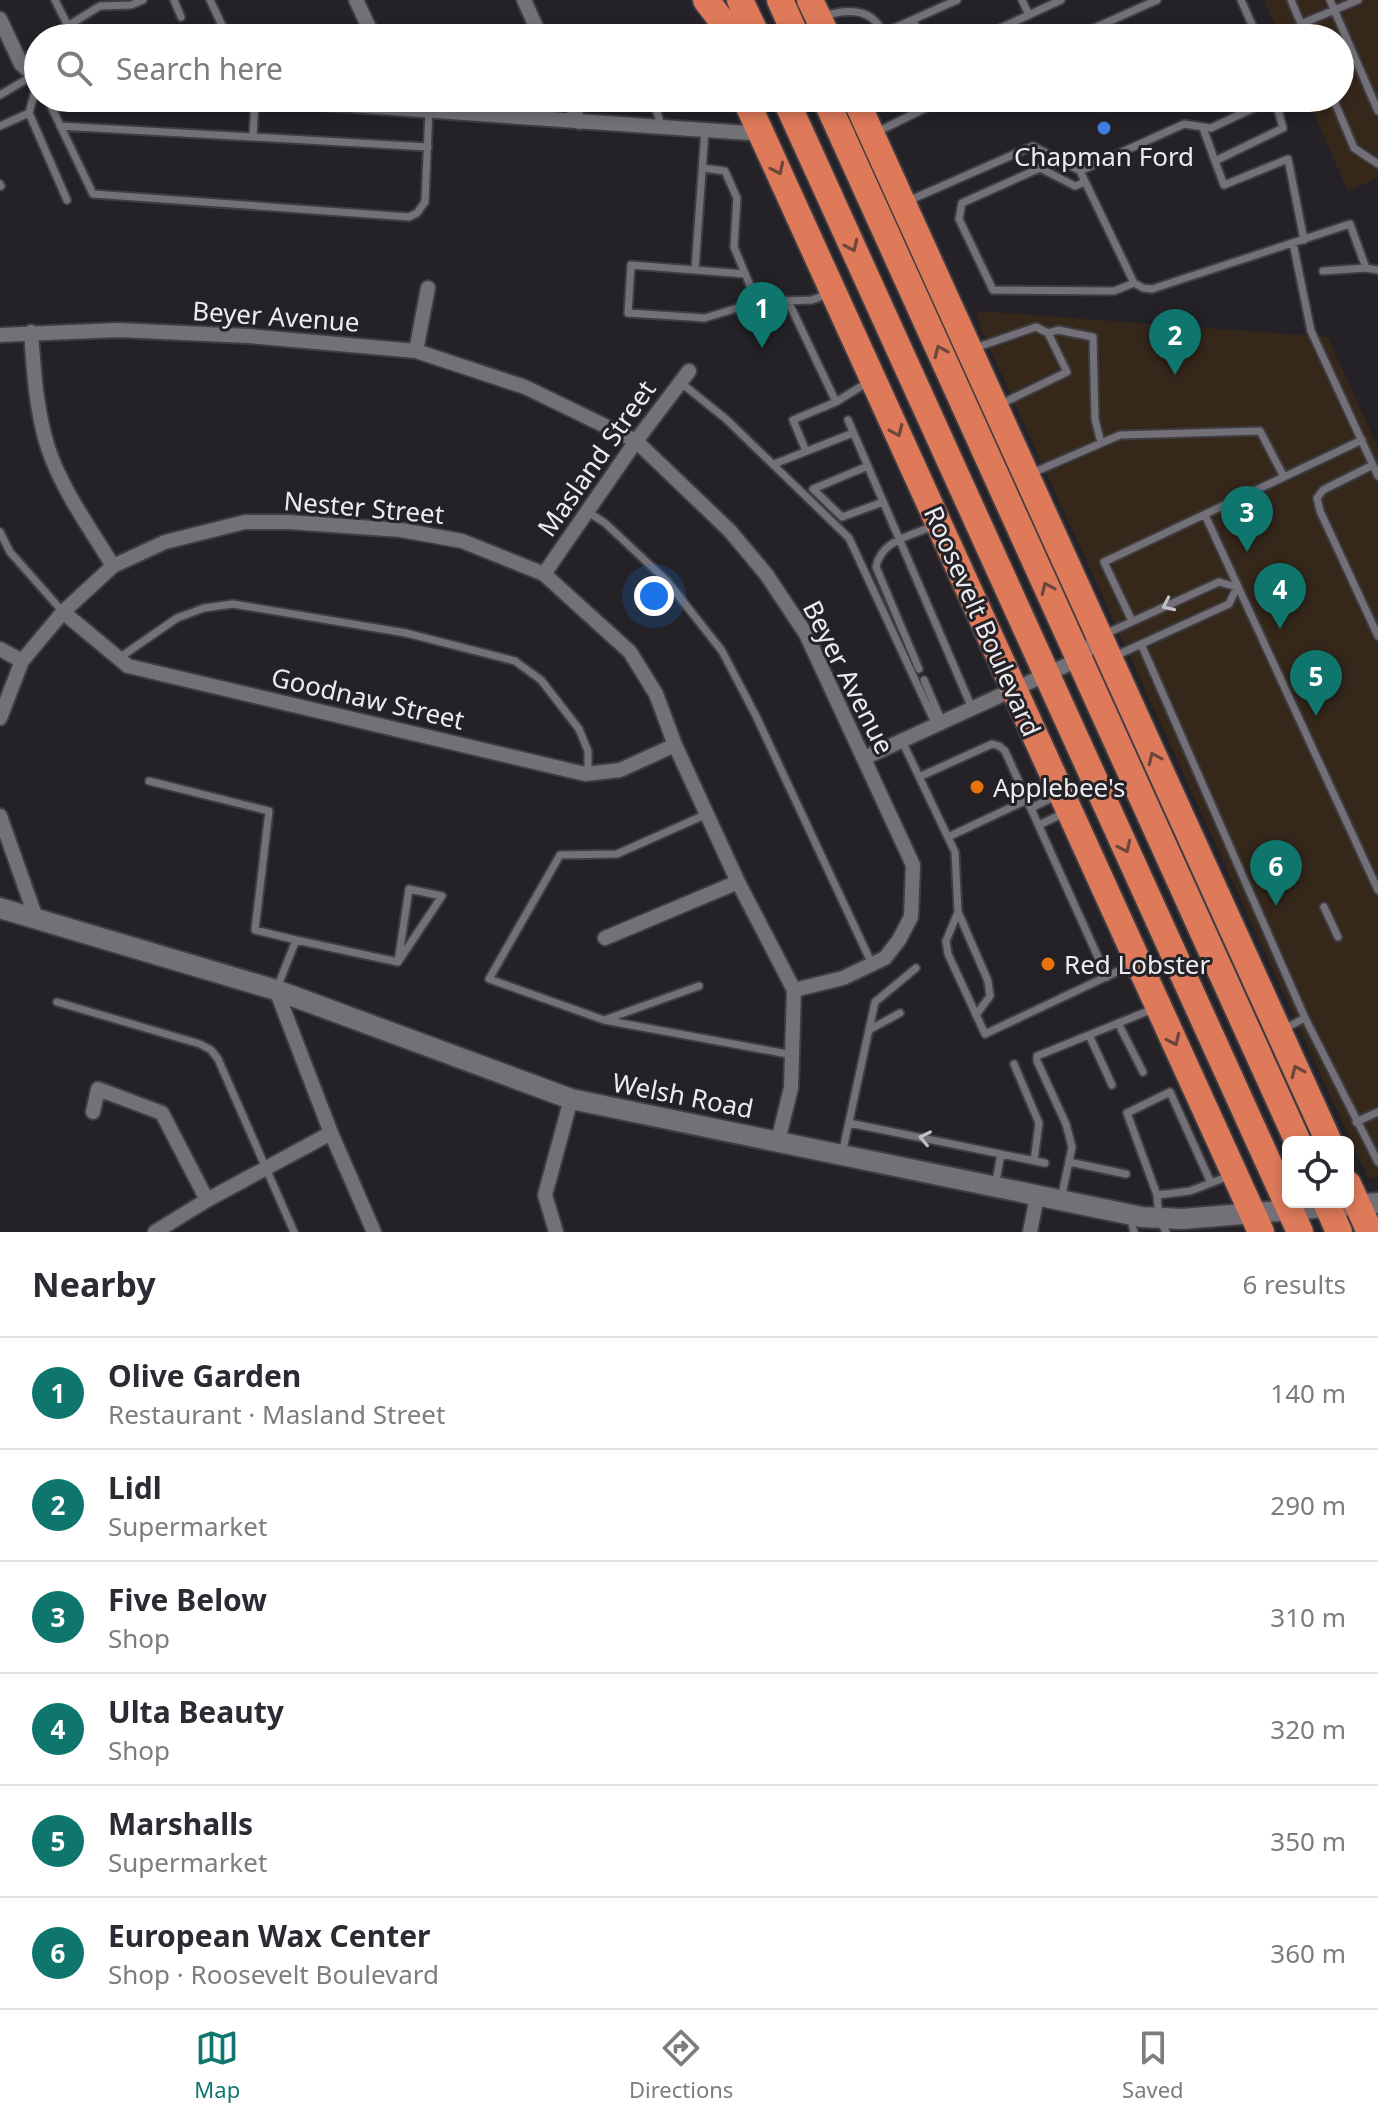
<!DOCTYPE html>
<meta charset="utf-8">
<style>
:root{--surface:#fff;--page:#f2f2f3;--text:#2b2b33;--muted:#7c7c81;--line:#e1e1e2;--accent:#0f766e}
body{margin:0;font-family:"Noto Sans",sans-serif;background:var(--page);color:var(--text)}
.controls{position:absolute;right:24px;bottom:24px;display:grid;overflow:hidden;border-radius:12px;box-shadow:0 4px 12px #0003}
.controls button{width:72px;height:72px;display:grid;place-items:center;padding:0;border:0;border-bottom:2px solid var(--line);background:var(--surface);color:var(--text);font:40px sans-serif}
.you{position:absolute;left:654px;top:596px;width:28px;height:28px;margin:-20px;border:6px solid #fff;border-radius:50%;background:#1a73e8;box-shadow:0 0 0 12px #1a73e833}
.badge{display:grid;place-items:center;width:52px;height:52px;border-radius:50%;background:var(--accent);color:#fff;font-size:26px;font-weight:700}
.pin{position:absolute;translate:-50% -66px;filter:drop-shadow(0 2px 4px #0008)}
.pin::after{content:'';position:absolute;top:42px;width:28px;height:24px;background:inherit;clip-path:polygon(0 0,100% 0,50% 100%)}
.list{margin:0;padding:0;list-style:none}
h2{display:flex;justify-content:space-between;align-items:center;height:104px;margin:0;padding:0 32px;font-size:34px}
h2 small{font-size:26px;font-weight:400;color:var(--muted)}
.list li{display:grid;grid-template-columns:52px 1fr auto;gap:24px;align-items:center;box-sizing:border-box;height:112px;padding:0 32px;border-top:2px solid var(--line)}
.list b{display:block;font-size:30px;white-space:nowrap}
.list p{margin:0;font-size:26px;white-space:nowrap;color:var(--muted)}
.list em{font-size:26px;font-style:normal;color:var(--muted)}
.icon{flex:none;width:44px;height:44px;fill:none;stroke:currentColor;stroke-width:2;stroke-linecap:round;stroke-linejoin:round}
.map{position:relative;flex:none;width:1378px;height:1232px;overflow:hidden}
.search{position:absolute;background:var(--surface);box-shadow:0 4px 12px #0003;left:24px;right:24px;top:24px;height:88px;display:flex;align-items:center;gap:20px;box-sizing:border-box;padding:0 28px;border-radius:44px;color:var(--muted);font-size:30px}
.sheet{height:776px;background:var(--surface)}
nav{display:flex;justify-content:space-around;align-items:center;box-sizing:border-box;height:112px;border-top:2px solid var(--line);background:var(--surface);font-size:22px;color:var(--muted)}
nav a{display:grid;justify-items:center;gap:4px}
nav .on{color:var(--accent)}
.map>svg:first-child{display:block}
</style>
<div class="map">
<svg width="1378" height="1232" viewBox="0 0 1378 1232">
<rect width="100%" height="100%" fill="#242227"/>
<!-- commercial -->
<path fill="#36271b" d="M1264,0H1378V178L1348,191L1307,98H1340V38H1281Z
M976,311L1328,337L1378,448V1177L1368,1178L1019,413L981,329Z"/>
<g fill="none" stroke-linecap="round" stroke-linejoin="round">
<defs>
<path id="lane" d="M55,0L67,24
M174,0L181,17
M210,0L228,38
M1022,0L1029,15
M1241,0L1258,38
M1291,0L1307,38
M1330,0L1378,111
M824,16C850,8 875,8 885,38
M912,20L923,38
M1301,24L1358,0
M883,33L957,0
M48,38L100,6L131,5L143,0
M979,38L1061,0
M1072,38L1157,0
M21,64L38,46
M0,95L32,76
M47,98L93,194L409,217L417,213L425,202L429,110
M652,98L662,127
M1333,98L1354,148L1378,164
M29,113L67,200
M0,126L29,113L38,80
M60,126L428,147
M1203,128L1215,161L1283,128L1275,99
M877,132L946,98
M253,137L255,99
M1215,161L1224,185L1288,159L1304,240
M703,168L725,171L737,198L734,247L757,302
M1080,171L1184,124L1211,128L1275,98
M1085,182L1075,186L1040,168L962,203L959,219L993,290L1114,291L1134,283
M0,184L1,186
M908,201L1033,146L1080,171L1134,283L1143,288L1152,289L1350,224L1366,268L1378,270
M1293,243L1311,331L1378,476
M695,270L705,130
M1323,271L1366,268
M745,274L631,265L628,313L705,318L757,302L812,300L828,294
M789,303L836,402
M1048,333L1058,330L1093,337L1095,419L1101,443
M975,348L1036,327L1048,333L1067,372L1001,404
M680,382L726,419L849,538L936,725
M848,420L972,708
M806,451L793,420L836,402L868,382
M774,464L853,433
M1373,465L1323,490L1317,498L1320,511L1378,636
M868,466L813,489L842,517L883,502
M1030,474L1120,435L1260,431L1284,477
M588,512L605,523L667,581L722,651L756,716L872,964
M1205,515L1378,890
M0,532L10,552L63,612
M1132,621L1104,562L1362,440
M1105,634L1219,582L1237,587L1229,604L1115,656
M1141,644L1305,1018L1378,1162
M119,658L177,618L204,608L233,604L406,633L515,661L541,680L579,729L588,751V774
M919,669L876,567C881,540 911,536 933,526
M924,680L942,722
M902,741L955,852L958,912L946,941L948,954L985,1034L1131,965
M919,777L992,744L999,746L1005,751L1107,977
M149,781L269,811L255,930L296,940L277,988
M1031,808L1058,795
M707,814L617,854L560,855L489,979L604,1020L793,1055
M1039,825L1064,813
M948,837L1027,800
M1324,907L1338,937
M958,912L988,981L990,996L976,1015
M296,940L398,962L442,896L409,889L398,962
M57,1002L200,1044L211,1050L218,1059L294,1232
M607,1019L699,986
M1118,1023L1143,1072
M1284,1029L1305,1018
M869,1030L900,1013
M1089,1035L1112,1085
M1014,1064L1039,1123L1034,1161
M1356,1122L1378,1112
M849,1123L1045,1163
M842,1154L875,1002L916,968
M1069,1162L1126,1174
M995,1186L1001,1154
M1157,1195L1190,1191L1229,1176
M1061,1199L1072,1147L1066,1124L1037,1061V1056L1153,1009
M1130,1217L1134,1232
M1166,1232L1159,1219L1157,1195L1127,1113L1170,1092L1211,1183"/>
<path id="street" d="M356,0L374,38
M524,0L541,38
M0,19L21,64L38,79
M250,98L762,134
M568,98L579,122
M31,332C34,372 36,410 48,448C62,490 90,528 113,566
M0,335L118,330L249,336L416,351L525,387L636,441L730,531L766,574L806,634L913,865L911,917L899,940L885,958L843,978L794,990
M416,351L428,288
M544,574L636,441L689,371
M63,612L128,666L585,774L620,770L675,745
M0,649L22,661
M0,718L22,661L63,612L113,566L165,542L245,522H288L401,530L462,541L544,574L630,652L656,694L675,745L738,882L794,990L791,1088L778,1141
M864,758L1080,659L1099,636
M0,816L36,918
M605,938L738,882
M276,990L331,1133L374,1232
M93,1112L98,1089L162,1113L207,1200
M155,1232L207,1200L331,1133
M556,1232L545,1195L571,1099
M1030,1232L1037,1196"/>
<path id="secondary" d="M0,908L276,990L571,1099L1142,1217L1182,1219L1378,1203"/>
<path id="highway" d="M706,0L735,38
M740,0L758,38
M780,0L797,38
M810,0L828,38
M745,98L1261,1232
M785,98L1300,1232
M825,98L1298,1142
M855,98L1329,1142
M1348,1184L1370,1232
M1326,1202L1339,1232"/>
</defs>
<!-- lane casing -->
<use href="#lane" stroke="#3e3d41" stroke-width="11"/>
<!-- street casing -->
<use href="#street" stroke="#3e3d41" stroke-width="18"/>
<!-- secondary casing -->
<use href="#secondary" stroke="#3e3d41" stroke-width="24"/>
<!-- highway casing -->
<use href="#highway" stroke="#3e3d41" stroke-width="30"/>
<!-- lane -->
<use href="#lane" stroke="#737177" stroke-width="7"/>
<!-- street -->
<use href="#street" stroke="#737177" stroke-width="14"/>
<!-- secondary -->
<use href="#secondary" stroke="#737177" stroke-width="20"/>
<!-- highway -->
<use href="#highway" stroke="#de7a5a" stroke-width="26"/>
</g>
<!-- one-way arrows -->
<defs><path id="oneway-chevron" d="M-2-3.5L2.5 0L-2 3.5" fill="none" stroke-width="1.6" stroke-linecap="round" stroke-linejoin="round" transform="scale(2)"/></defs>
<g stroke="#6e453b">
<use href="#oneway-chevron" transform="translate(778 169) rotate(65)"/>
<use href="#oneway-chevron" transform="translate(852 246) rotate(66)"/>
<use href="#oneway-chevron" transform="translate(940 351) rotate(-114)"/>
<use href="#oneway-chevron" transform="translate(897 431) rotate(66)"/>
<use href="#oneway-chevron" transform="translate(1047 588) rotate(-114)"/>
<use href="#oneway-chevron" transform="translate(1154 758) rotate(-114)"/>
<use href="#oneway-chevron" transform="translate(1125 847) rotate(65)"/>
<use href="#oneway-chevron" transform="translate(1174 1040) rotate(65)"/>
<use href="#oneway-chevron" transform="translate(1297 1071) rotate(-114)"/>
</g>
<g stroke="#c2c0c5">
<use href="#oneway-chevron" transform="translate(1168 605) rotate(155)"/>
<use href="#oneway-chevron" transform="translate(925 1138) rotate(-168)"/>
</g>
<!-- markers -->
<circle fill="#3f7fe0" stroke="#242227" stroke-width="3" cx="1104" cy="128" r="8"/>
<g fill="#e8710a" stroke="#242227" stroke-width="3">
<circle cx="977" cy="787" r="8"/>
<circle cx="1048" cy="964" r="8"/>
</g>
<g text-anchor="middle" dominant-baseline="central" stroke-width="6" stroke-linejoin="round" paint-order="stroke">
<!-- poi labels -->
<g font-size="26" fill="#ecebef" stroke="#242227" text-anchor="start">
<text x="1104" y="156" text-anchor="middle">Chapman Ford</text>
<text x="993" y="787">Applebee's</text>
<text x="1064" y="964">Red Lobster</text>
</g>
<!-- street labels -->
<g font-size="26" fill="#ecebef" stroke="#242227">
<text transform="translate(276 316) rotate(4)">Beyer Avenue</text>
<text transform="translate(596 458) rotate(-55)">Masland Street</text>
<text transform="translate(364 507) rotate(5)">Nester Street</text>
<text transform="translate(983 621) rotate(66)">Roosevelt Boulevard</text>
<text transform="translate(849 677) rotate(63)">Beyer Avenue</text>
<text transform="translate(368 698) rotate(13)">Goodnaw Street</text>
<text transform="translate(683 1095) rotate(11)">Welsh Road</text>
</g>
</g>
</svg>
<div class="controls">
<button><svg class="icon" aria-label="locate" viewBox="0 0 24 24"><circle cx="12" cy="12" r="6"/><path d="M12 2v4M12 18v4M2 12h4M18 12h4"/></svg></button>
</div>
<div class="you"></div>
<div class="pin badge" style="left:762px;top:348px">1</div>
<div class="pin badge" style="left:1175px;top:375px">2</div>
<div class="pin badge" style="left:1247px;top:552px">3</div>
<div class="pin badge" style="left:1280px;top:629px">4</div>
<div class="pin badge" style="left:1316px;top:716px">5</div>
<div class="pin badge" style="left:1276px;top:906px">6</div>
<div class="search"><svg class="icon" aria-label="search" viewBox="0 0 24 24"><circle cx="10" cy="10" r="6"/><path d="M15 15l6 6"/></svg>Search here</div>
</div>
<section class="sheet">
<h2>Nearby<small>6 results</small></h2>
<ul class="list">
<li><span class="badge">1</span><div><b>Olive Garden</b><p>Restaurant · Masland Street</p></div><em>140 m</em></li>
<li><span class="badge">2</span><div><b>Lidl</b><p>Supermarket</p></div><em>290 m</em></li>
<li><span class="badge">3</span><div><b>Five Below</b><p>Shop</p></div><em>310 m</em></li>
<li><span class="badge">4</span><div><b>Ulta Beauty</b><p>Shop</p></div><em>320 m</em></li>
<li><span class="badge">5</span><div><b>Marshalls</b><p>Supermarket</p></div><em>350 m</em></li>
<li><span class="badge">6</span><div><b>European Wax Center</b><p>Shop · Roosevelt Boulevard</p></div><em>360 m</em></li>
</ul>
</section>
<nav>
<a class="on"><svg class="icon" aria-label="map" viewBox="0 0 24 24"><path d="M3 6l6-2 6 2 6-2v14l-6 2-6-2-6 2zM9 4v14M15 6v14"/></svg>Map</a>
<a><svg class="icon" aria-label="directions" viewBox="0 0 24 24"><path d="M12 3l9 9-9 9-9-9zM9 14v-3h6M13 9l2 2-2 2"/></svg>Directions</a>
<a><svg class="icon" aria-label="saved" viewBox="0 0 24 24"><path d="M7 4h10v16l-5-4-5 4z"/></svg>Saved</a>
</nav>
